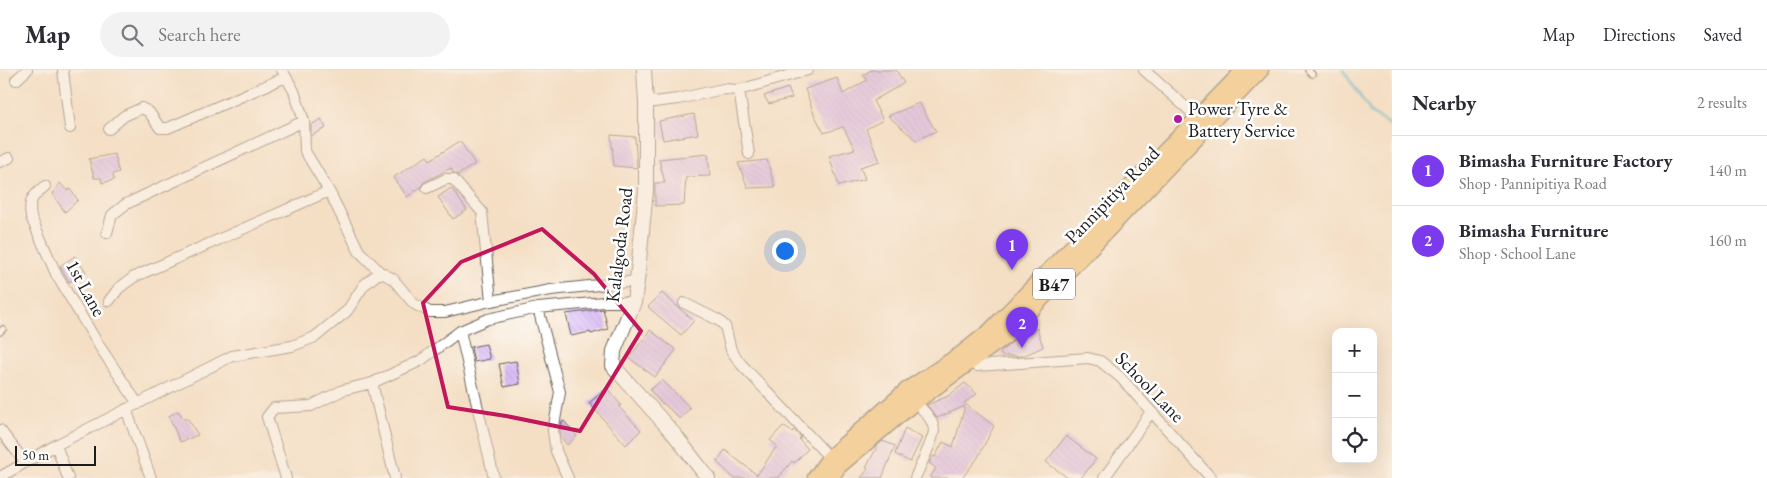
<!DOCTYPE html>
<meta charset="utf-8">
<style>
:root{--surface:#fff;--page:#f2f2f3;--text:#2b2b33;--muted:#7c7c81;--line:#e1e1e2;--accent:#7c3aed}
body{margin:0;font-family:"EB Garamond",serif;background:var(--page);color:var(--text)}
.controls{position:absolute;right:15px;bottom:15px;display:grid;overflow:hidden;border-radius:10px;box-shadow:0 5px 20px #0002}
.controls button{width:45px;height:45px;display:grid;place-items:center;padding:0;border:0;border-bottom:1px solid var(--line);background:var(--surface);color:var(--text);font:25px sans-serif}
.scale{position:absolute;left:15px;bottom:12px;width:81px;box-sizing:border-box;padding-left:5px;border:2px solid #1c1c1c;border-top:0;font-size:14px;line-height:18px;white-space:nowrap;color:#1c1c1c;-webkit-text-stroke:4px #fff;paint-order:stroke}
.you{position:absolute;left:784px;top:180px;width:18px;height:18px;margin:-12px;border:4px solid #fff;border-radius:50%;background:#1a73e8;box-shadow:0 0 0 8px #1a73e833}
.badge{display:grid;place-items:center;width:32px;height:32px;border-radius:50%;background:var(--accent);color:#fff;font-size:16px;font-weight:700}
.pin{position:absolute;translate:-50% -41px;filter:drop-shadow(0 1px 2px #0008)}
.pin::after{content:'';position:absolute;top:26px;width:18px;height:15px;background:inherit;clip-path:polygon(0 0,100% 0,50% 100%)}
.list{margin:0;padding:0;list-style:none}
h2{display:flex;justify-content:space-between;align-items:center;height:65px;margin:0;padding:0 20px;font-size:21px}
h2 small{font-size:16px;font-weight:400;color:var(--muted)}
.list li{display:grid;grid-template-columns:32px 1fr auto;gap:15px;align-items:center;box-sizing:border-box;height:70px;padding:0 20px;border-top:1px solid var(--line)}
.list b{display:block;font-size:19px;white-space:nowrap}
.list p{margin:0;font-size:16px;white-space:nowrap;color:var(--muted)}
.list em{font-size:16px;font-style:normal;color:var(--muted)}
.icon{flex:none;width:28px;height:28px;fill:none;stroke:currentColor;stroke-width:2;stroke-linecap:round;stroke-linejoin:round}
.map{position:relative;flex:none;width:1392px;height:408px;overflow:hidden}
header{display:flex;align-items:center;gap:30px;box-sizing:border-box;height:70px;padding:0 25px;background:var(--surface);border-bottom:1px solid var(--line)}
header strong{font-size:24px}
nav{display:flex;gap:28px;margin-inline-start:auto;font-size:18px}
.search{width:350px;height:45px;background:var(--page);display:flex;align-items:center;gap:12px;box-sizing:border-box;padding:0 18px;border-radius:28px;color:var(--muted);font-size:19px}
main{display:flex}
aside{flex:1;background:var(--surface)}
.map>svg:first-child{display:block}
</style>
<header>
<strong>Map</strong>
<div class="search"><svg class="icon" aria-label="search" viewBox="0 0 24 24"><circle cx="10" cy="10" r="6"/><path d="M15 15l6 6"/></svg>Search here</div>
<nav><a>Map</a><a>Directions</a><a>Saved</a></nav>
</header>
<main>
<div class="map">
<svg width="1392" height="408" viewBox="0 0 1392 408">
<defs>
<pattern id="building-back-hatch" width="6" height="6" patternUnits="userSpaceOnUse" patternTransform="scale(1.25)"><rect width="6" height="6" fill="#d1adf5"/><path d="M-1 5l2 2M0 0l6 6M5-1l2 2" fill="none" stroke="#b394d1"/></pattern>
</defs>
<rect width="100%" height="100%" fill="#fff"/>
<filter id="ink" filterUnits="userSpaceOnUse"><feTurbulence type="fractalNoise" baseFrequency=".02" numOctaves="2"/><feDisplacementMap in="SourceGraphic" scale="10" xChannelSelector="R" yChannelSelector="G"/><feConvolveMatrix kernelMatrix="1 2 1 2 8 2 1 2 1" color-interpolation-filters="sRGB"/></filter>
<filter id="wash" filterUnits="userSpaceOnUse"><feTurbulence type="fractalNoise" baseFrequency=".0096" numOctaves="4" result="noise"/><feDisplacementMap in="SourceGraphic" scale="20" xChannelSelector="R" yChannelSelector="G"/><feGaussianBlur stdDeviation="1.12" result="paint"/><feColorMatrix in="noise" values="0 0 0 0 0 0 0 0 0 0 0 0 0 0 0 0 0 1.4 0 .05"/><feComposite in="paint" operator="in"/></filter>
<g filter="url(#wash)">
<rect width="100%" height="100%" fill="#f4dfc4"/>
<g fill="none" stroke-linecap="round" stroke-linejoin="round">
<!-- stream -->
<path stroke="#43adc2" stroke-width="3" d="M1343,0L1372,44L1392,56"/>
</g>
<g id="blocks">
<!-- building -->
<path fill="url(#building-back-hatch)" d="M871,0H896L904,13L873,31L883,50L866,59L880,91L860,97L865,109L839,116L829,86L855,79L843,57L824,63L814,44L805,19L837,8L843,24L867,10L863,5Z
M788,18L792,28L769,34L764,26Z
M919,33L936,61L916,70L888,46Z
M694,44L698,64L663,70L659,51Z
M321,49L326,58L311,66V55Z
M611,65L635,67L637,98L614,96Z
M460,71L475,94L458,105L453,102L451,98L424,112L420,118L407,127L394,107L427,86L430,90Z
M114,84L117,91L116,93L119,102L113,104L114,110L102,113L101,108H94L89,89Z
M708,84L710,106L686,107L684,135L655,136V113H665L659,89Z
M767,90L775,117L748,118L738,93Z
M60,113L67,121L70,119L78,130L65,142L52,124Z
M451,118L467,140L453,149L438,127Z
M75,186L86,202L69,212L60,196Z
M662,223L694,251L681,265L648,237Z
M603,239L608,259L591,264L590,262L571,266L566,244Z
M1037,258L1043,277L1023,286H1002L1000,282L1016,269L1018,271Z
M650,260L676,280L655,307L629,288Z
M486,274L490,289L474,292L471,277Z
M516,291L520,314L504,317L499,294Z
M662,310L690,338L680,349L663,333L662,334L650,320Z
M965,313L977,324L964,333L994,356L977,389L962,408H930L936,398L929,393L933,386L935,387L943,372L953,377L965,336L937,348L927,335L948,326Z
M607,318L621,335L619,337L641,360L626,375L589,333Z
M178,341L184,349H188L198,365L180,372L169,346Z
M564,351L577,366L567,375L561,367L560,361L562,352Z
M783,356L792,362L794,360L801,367L799,369L808,379L794,393L792,391L778,408H734L717,392L725,380L757,405L777,376L770,370Z
M905,358L922,368L910,392L895,384Z
M1066,366L1096,389L1081,408H1068L1046,392Z
M883,371L895,376L882,408H861L868,399L866,398L878,375Z"/>
</g>
</g>
<g filter="url(#ink)">
<use href="#blocks" fill-opacity="0" stroke="#686057" stroke-width="1"/>
<g fill="none" stroke-linecap="round" stroke-linejoin="round">
<defs>
<path id="service" d="M1308,0L1312,4
M0,262L3,259"/>
<path id="minor" d="M63,0L70,58
M282,0L294,21L304,51L305,81L329,121L359,181L380,202
M1144,0L1198,48
M16,10L27,0
M739,20L749,84
M646,33L678,29L723,19L739,20L808,0
M109,59L124,46L142,38L149,42L160,58H168L286,7
M0,92L9,88
M45,116C32,127 28,130 31,147L57,206L100,277L138,334
M427,118L446,109H453L482,142L491,231
M107,163L112,145L126,134L304,51
M109,231L119,218L134,207L329,121
M684,233L718,250L725,256L731,280L741,294L830,388
M538,238L560,322L553,361L556,381L568,408
M460,261L494,408
M965,290L977,296L1088,288L1100,291L1120,307L1211,408
M372,313L395,408
M914,332C922,338 933,349 934,360C934,369 919,398 915,408
M126,339L151,408
M0,360L25,392
M56,375L68,408
M0,407L56,375L232,286L292,276L315,267L347,241L364,215L380,202L393,209L414,234L430,242H445L491,231L551,220L637,211
M286,408L267,347L274,338L311,336L343,320L372,313L420,291L460,261L488,249L538,238L604,232H634
M1104,408L1151,342"/>
<path id="tertiary" d="M644,0L646,33V120L637,211L634,232L614,281L613,296L674,364L708,408"/>
<path id="primary" d="M816,408L830,388L908,320L961,285L990,262L1245,0
M830,408L838,396L914,332L1006,265L1260,0"/>
</defs>
<!-- service casing -->
<use href="#service" stroke="#686057" stroke-width="8"/>
<!-- minor casing -->
<use href="#minor" stroke="#686057" stroke-width="12"/>
<!-- tertiary casing -->
<use href="#tertiary" stroke="#686057" stroke-width="16"/>
<!-- primary casing -->
<use href="#primary" stroke="#686057" stroke-width="19"/>
<!-- service -->
<use href="#service" stroke="#fff" stroke-width="5"/>
<!-- minor -->
<use href="#minor" stroke="#fff" stroke-width="10"/>
<!-- tertiary -->
<use href="#tertiary" stroke="#fff" stroke-width="14"/>
<!-- primary -->
<use href="#primary" stroke="#f3c26a" stroke-width="16"/>
</g>
</g>
<!-- marked area -->
<path d="M0 0H1392V408H0ZM542,159L594,204L641,261L580,361L506,346L448,337L423,233L461,192Z" fill="#f4dfc4" fill-opacity=".55" fill-rule="evenodd"/>
<path fill="none" stroke="#c2185b" stroke-width="4" stroke-linejoin="round" d="M542,159L594,204L641,261L580,361L506,346L448,337L423,233L461,192Z"/>
<!-- markers -->
<circle fill="#b5179e" stroke="#fff" stroke-width="2" cx="1178" cy="49" r="5"/>
<g text-anchor="middle" dominant-baseline="central" stroke-width="5" stroke-linejoin="round" paint-order="stroke">
<!-- shield labels -->
<rect fill="#fff" stroke="#606060" stroke-width="1" x="1033" y="198.5" width="42" height="31" rx="4"/>
<g font-size="18" font-weight="bold" fill="#1c1c1c">
<text x="1054" y="214">B47</text>
</g>
<!-- poi labels -->
<g font-size="19" fill="#1c1c1c" stroke="#fff" text-anchor="start">
<text x="1188" y="38">Power Tyre &amp;<tspan x="1188" dy="22">Battery Service</tspan></text>
</g>
<!-- street labels -->
<g font-size="19" fill="#1c1c1c" stroke="#fff">
<text transform="translate(1112 125) rotate(-46)">Pannipitiya Road</text>
<text transform="translate(619 175) rotate(-83)">Kalalgoda Road</text>
<text transform="translate(86 218) rotate(61)">1st Lane</text>
<text transform="translate(1150 317) rotate(46)">School Lane</text>
</g>
</g>
</svg>
<div class="controls">
<button>+</button>
<button>−</button>
<button><svg class="icon" aria-label="locate" viewBox="0 0 24 24"><circle cx="12" cy="12" r="6"/><path d="M12 2v4M12 18v4M2 12h4M18 12h4"/></svg></button>
</div>
<div class="scale">50 m</div>
<div class="you"></div>
<div class="pin badge" style="left:1012px;top:200px">1</div>
<div class="pin badge" style="left:1022px;top:278px">2</div>
</div>
<aside>
<h2>Nearby<small>2 results</small></h2>
<ul class="list">
<li><span class="badge">1</span><div><b>Bimasha Furniture Factory</b><p>Shop · Pannipitiya Road</p></div><em>140 m</em></li>
<li><span class="badge">2</span><div><b>Bimasha Furniture</b><p>Shop · School Lane</p></div><em>160 m</em></li>
</ul>
</aside>
</main>
